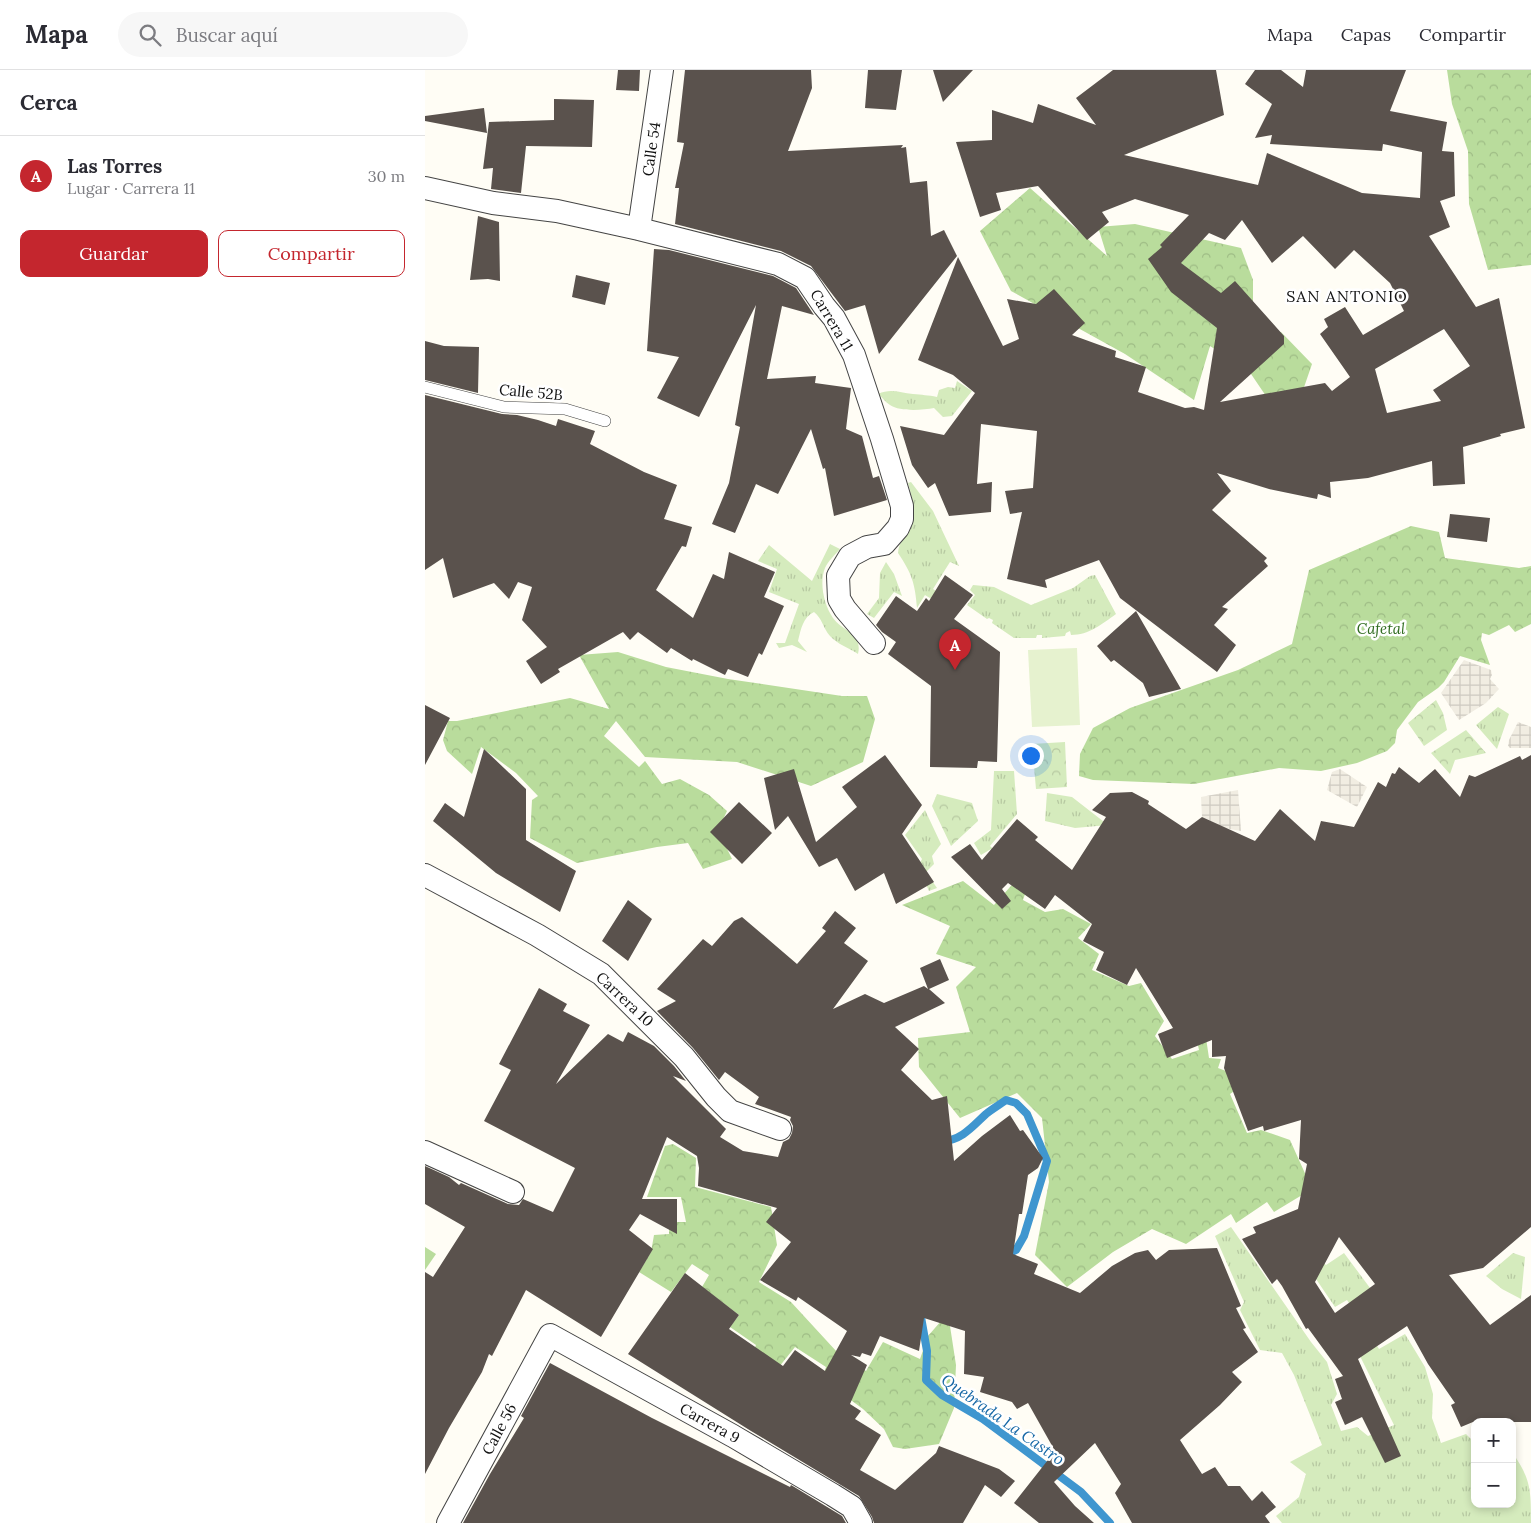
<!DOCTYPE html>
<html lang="es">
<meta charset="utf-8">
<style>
:root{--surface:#fff;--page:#f7f7f7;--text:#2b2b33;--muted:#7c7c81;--line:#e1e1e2;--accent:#c4262e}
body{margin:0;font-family:Lora,serif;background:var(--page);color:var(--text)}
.controls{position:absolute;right:15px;bottom:15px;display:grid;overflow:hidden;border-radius:10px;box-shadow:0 2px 8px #0003}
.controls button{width:45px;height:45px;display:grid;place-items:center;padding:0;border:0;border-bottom:1px solid var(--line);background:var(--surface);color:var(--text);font:25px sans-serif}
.you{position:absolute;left:605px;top:685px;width:18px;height:18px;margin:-12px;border:4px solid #fff;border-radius:50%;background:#1a73e8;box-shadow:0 0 0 8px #1a73e833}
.badge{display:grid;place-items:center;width:32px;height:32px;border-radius:50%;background:var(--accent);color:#fff;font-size:16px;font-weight:700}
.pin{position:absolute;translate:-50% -41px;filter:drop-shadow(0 1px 2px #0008)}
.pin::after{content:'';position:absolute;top:26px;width:18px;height:15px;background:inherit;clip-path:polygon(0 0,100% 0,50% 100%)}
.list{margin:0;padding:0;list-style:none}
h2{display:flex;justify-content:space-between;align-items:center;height:65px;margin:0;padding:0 20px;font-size:21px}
h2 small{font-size:16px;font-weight:400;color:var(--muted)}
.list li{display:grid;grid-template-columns:32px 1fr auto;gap:15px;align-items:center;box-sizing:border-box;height:80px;padding:0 20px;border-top:1px solid var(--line)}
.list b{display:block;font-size:19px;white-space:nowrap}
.list p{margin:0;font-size:16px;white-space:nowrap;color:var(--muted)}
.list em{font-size:16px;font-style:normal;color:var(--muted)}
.actions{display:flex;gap:10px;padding:15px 20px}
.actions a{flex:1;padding:11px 0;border:1px solid var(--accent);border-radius:10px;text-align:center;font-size:18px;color:var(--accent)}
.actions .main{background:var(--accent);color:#fff}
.icon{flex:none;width:28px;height:28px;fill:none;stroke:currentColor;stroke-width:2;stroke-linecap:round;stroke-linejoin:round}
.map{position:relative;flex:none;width:1106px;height:1453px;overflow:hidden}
header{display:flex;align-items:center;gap:30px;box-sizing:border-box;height:70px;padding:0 25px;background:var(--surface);border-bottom:1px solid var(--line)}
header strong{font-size:24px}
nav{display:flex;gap:28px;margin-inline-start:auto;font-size:18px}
.search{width:350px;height:45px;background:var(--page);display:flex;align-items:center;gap:12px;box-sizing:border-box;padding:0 18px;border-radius:28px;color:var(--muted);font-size:19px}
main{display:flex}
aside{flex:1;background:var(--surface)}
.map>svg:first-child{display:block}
</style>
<header>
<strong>Mapa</strong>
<div class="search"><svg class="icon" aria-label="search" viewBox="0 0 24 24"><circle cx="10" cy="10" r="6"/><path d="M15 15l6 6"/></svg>Buscar aquí</div>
<nav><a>Mapa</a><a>Capas</a><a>Compartir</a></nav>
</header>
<main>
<aside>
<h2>Cerca<small></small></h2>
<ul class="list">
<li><span class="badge">A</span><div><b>Las Torres</b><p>Lugar · Carrera 11</p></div><em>30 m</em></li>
</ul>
<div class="actions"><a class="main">Guardar</a><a>Compartir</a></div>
</aside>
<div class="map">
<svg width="1106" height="1453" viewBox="0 0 1106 1453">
<defs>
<pattern id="grass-tufts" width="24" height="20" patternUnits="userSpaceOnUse" patternTransform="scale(1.25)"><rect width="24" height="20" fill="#d5ebbd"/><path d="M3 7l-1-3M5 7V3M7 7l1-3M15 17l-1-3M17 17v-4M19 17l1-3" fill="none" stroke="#b6c8a1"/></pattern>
<pattern id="forest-crowns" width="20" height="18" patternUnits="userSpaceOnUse" patternTransform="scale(1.25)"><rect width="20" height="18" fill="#b9dc9c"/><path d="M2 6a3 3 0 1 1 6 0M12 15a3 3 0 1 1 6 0" fill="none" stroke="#9ebc85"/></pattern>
<pattern id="park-crowns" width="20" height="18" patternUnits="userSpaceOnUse" patternTransform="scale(1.25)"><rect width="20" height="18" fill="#d5ebbd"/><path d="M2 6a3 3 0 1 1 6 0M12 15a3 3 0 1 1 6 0" fill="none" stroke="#b6c8a1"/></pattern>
<pattern id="plaza-grid" width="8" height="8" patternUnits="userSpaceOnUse" patternTransform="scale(1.25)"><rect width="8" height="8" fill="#f1ede2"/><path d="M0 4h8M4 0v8" fill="none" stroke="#cecac1"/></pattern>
</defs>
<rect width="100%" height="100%" fill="#fffdf5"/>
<!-- grass -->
<path fill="url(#grass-tufts)" d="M532,311L547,321L527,346L518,347L509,338C498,340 475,342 465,335C460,332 457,327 453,324C466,318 475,323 488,324C497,325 503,325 512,327L514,320L523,317L530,318Z
M486,412L508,441L534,496L525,492L508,519L517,525L513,533L500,525L492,538C490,513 487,504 473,483C474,472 478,471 483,461C490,445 488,430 483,413Z
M405,474L415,479C410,485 403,491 400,498C394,513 399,535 408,548C417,561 438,563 433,584C424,578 412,574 405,566C398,558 397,548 389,542C378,547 376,559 373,571L382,582L367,575L354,578L351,573H360L374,534L344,522L352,499L333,491L344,475L387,511Z
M461,492L469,504L477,526L469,522L449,548L442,544L454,528L455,503Z
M670,505L691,544C677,554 664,565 646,565L645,561L641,563L640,566L617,568V565H612L611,568H589L567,553L568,550L564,548L562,549L542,535L550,525L545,520L548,515L569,517L606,535L648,518L665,506Z
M1073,637L1084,644L1072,679L1051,655Z
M569,701H589L592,744L565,776L578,788L577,792L566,779L556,785L549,773L566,760Z
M622,723L647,727L683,755L650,758L620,751Z
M500,740L516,774L507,786L509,794L501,802L512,818L504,821L493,797L497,789L480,765Z
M806,1157L886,1272L902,1292L912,1324L906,1335L916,1361L932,1357L943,1366L969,1355L934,1284L947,1269L922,1230L910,1237L870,1178L877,1176L901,1195L919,1183L951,1226L933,1244L954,1279L980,1264L1000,1297L1008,1324L1007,1348L1016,1373L1041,1364L1050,1373V1434H1087V1382C1106,1409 1106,1420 1106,1453H857L851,1446L874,1427L881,1404L865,1392L897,1375L869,1305L857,1283L835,1280L815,1240L819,1232L790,1166Z
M1088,1183L1100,1187L1096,1229L1077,1219L1061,1206Z"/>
<!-- forest -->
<path fill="url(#forest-crowns)" d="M1022,0H1106V195L1063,200L1044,134L1043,81L1027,34Z
M605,118L682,186L673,157L710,154L816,178L828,210V266L856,262L887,294L876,326L845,332L824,301L785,276L769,330L700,284L586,221L555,161Z
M986,456L1014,462L1020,488L1094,498L1106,496V554L1090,562L1084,555L1064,565L1057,563L1056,570L1065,595L1035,586L1019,612L1013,618L993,632L972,660L970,673L962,681L932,693L896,701L854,698L769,714L668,710L654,706L655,684L668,658L705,638L813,600L867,574L884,500Z
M193,582L241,597L303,609L417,626H442L450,649L438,692L386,716L312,692L220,687L191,651L179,666L214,697L220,691L237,714L255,709L284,725L302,741L293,760L307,789L278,799L263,773L232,777L152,793L105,768L107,730L113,726L91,703L56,677L47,704L22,681L18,670L23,651H32L145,628L184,639L154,585Z
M593,808L603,815L598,830L620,842L638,839L666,854L653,868L674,884L667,900L704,916L716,913L739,951L730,966L747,989L774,980L771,966L781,968L784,988L796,989L793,998L825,1010L805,1024L822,1063L836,1060L865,1070L887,1119L849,1142L842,1132L811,1153L806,1144L761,1174L727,1159L688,1182L642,1217L610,1185L624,1112L617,1048L592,1023L535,1048L494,997L493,968L545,962L531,917L551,897L511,884L525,856L477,835L538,811L569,835Z
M248,1074L271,1088L270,1117L346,1137L352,1175L334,1212L366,1232L412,1282L441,1301L458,1272L495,1289L503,1266L523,1243L531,1295L529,1338L514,1374L480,1379L468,1377L459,1359L438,1339L397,1309L401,1297L370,1277L350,1302L325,1289L331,1275L305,1257L314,1245L277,1217L284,1205L267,1194L246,1222L214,1202L226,1182L229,1165L244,1164V1152H261L256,1127H222L240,1076Z
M0,1177L11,1184L0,1200Z"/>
<!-- park -->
<path fill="url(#park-crowns)" d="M1011,630L1018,643L1022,660L999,676L983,653Z
M1041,660L1061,683L1030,690L1025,704L1006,683Z
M640,672L642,717L611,719L607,674Z
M512,724L547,733L553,751L526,776L507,736Z"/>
<!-- pitch -->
<path fill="#e6f2cf" d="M652,578L655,655L607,657L603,580Z"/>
<!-- plaza -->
<path fill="url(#plaza-grid)" d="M1039,590L1066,600L1067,605L1065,609L1074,619L1061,633L1034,650L1016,623Z
M1093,652L1106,657V678H1085L1083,676L1084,670Z
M915,699L942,717L932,737L902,720L907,702Z
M813,720L816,761L799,758L777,747L776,727Z"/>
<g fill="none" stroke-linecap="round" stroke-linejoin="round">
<!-- stream -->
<path stroke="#3f96cf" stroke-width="8" d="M517,1071C536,1071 548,1056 561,1044C567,1039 574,1035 581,1030L591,1033L602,1044L622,1091L599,1166L591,1180L581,1185
M496,1247L502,1281L501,1310L517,1325L558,1349L656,1422L685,1453"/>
</g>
<!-- building -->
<path fill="#5a524d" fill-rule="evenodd" d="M193,0H215L214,21L191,20Z
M260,0H386L387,18L363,81L478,75L476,78L481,77L485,113L502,111L506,166L519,160L532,186L454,284L440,235L420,241L386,196L356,181L250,154L254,118H250L259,73L252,72Z
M443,0H477L471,40L440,38Z
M508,0H548L518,32Z
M688,0H791L799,45L699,85L833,115L842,83L937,123L995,128L997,82L958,74L957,81L845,74L847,65L830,68L847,34L820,14L830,0H856L878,17L881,0H981L965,41L1022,52L1017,81L1029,82L1030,126L1015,131L1025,157L1004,166L1051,237L1074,228L1100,358L1075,364L1076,366L1038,377L1040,414L1008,416L1007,391L943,408L905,412L906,428L893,424L892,429L844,419L792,403L806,421L787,440L842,488L839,491L843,496L797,537L803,539L789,555L811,575L792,602L695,528L674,490L620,510L622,518L582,509L597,442L585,444L580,421L608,418L612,361L556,354L552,414L567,412L566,442L524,446L510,413L503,418L487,395L475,356L519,365L550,323L528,305L493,290L533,187L578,276L594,269L582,229L611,234L629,219L660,253L647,265L691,281L690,287L721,297L713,322L760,338L769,337L779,340L792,258L746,222L723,189L737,177L735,175L764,145L710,129L677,142L684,152L662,170L613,116L571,123L576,140L555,147L531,72L567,70V40L608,53L613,34L671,55L651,28ZM817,150L847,193L878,166L910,199L929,180L965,213L979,241L938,265L920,237L899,249L903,257L895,264L925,307L907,321L900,313L795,332L859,274V266L810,211L796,223L756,193L784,163L800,170ZM1019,259L1045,296L1008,320L1016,331L962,343L950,299Z
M129,29L169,30L167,77L101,76L96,123L66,119L68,98L58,99L64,52L129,50Z
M59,38L62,63L0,51V46Z
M53,146L74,152L75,211L63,209L45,210Z
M229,179L244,180L348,206L371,218L389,245L357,236L342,309L391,306L390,313L426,318L421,359L437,366L448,408L454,406L462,430L409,446L400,398L398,399L386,359L353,424L331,414L310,463L287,454L304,413L315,357L310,355L331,235L274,347L232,328L254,287L222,281Z
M151,205L185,213L180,235L147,227Z
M0,271L19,276L54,277L53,323L0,310Z
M0,325L77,344L92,345L113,350L131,356L133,349L170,361L165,374L219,402L252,415L239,449L267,457L261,477L257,476L231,520L268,548L288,504L299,509L304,482L350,502L339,527L359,536L337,585L334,583L323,607L303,599L300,605L268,589L267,591L246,578L242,583L213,562L205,570L198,562L133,599L135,602L116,614L101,591L122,577L97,550L107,517L93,512L84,529L69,513L28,528L18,488L0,500Z
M1025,444L1065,448L1062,472L1022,467Z
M520,505L548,525L529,549L575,582L572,692L553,691L552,698L505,697L506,616L463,584L471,572L457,562L451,555L471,526L492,541L501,528L504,531Z
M711,541L756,619L724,627L718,613L689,590L686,592L672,576Z
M0,635L25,648L0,695Z
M59,679L101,719V770L151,801L135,842L71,803L8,751L20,733L39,747Z
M460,685L497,735L477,764L509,812L471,834L459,803L430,821L412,788L394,797L363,746L350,760L339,708L369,699L391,772L432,737L417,717Z
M1106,685V1157L1058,1198L1024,1205L1065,1255L1106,1225V1352H1048L1036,1357L1026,1335L1030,1333L1003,1294L982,1256L933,1289L976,1386L960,1393L937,1347L920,1355L910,1332L917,1329L910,1309L918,1306L883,1258L881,1259L857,1216L852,1209L847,1214L817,1169L831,1163L828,1157L873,1139L882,1094L874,1089L876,1050L839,1061L838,1056L823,1061L799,998L801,986L787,987V970L742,988L733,964L748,958L711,898L702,915L671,900L679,882L658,871L667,854L630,825L620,839L583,813L577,819L586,831L577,839L526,787L545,774L557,790L592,749L613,767L610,770L647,800L681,747L667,740L685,723L707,722L724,731L723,734L761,759L777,747L830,771L855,739L890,771L896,751L929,757L953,712L961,717L967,703L970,704L974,697L994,713L1010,699L1035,727L1044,705L1050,707L1095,686L1097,690ZM914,1167L950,1214L910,1243L890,1212Z
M314,732L347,763L317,794L285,762Z
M203,830L227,849L203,891L177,871Z
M410,841L431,858L419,873L443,891L408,939L440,924L459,933L499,916L503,919L495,898L515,889L524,910L504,919L520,933L470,957L494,979L476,1000L507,1030L522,1026L529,1091L557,1066L585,1045L595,1061L598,1060L618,1088L613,1098L603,1105L597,1144H594L588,1184L613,1194L609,1204L655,1223L687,1196L710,1183L723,1180L731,1190L744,1180L792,1178L816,1236L811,1238L821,1258L818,1259L833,1282L807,1302L817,1312L795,1335L755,1370L777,1404L790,1397L803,1416H815L827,1431L837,1421L851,1437L840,1446L845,1453H707L690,1423L696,1414L670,1373L629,1412L650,1436L669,1453H614L589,1433L630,1381L603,1333L592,1339L587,1332L555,1322L559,1307L539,1304L540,1261L499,1248L494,1281L455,1266L446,1286L437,1283L435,1287L426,1285L442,1295L425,1334L436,1341L430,1349L456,1365L435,1400L470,1420L511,1383L514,1376L574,1399L590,1411L576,1427L560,1415L538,1453H449L447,1447L434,1426L326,1361L203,1284L260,1203L314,1245L304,1259L358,1296L370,1280L400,1301L422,1261L373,1227L371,1231L335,1210L366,1172L341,1152L352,1138L273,1116L274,1098L272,1086L242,1067L217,1129H252V1164L215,1144L204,1160L228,1179L176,1267L101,1220L67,1286L64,1284L57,1302L24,1358L0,1404V1202L8,1207L40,1157L0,1134V1096L24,1107L34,1115L36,1113L83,1134L94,1135L98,1129L128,1142L150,1098L59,1051L86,1000L74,994L114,918L142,934L138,941L165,955L131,1014L183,964L198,972L203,962L229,976L249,996L261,1011L248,1006L301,1059L295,1067L318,1081L353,1087L358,1072L364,1069L367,1063L368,1056L365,1050L366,1047L330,1034L334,1027L300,1002L294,1010L268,978L232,941L251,931L232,919L278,869L287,876L309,851L317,847L372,894L401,861L397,858Z
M125,1293L227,1348L365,1417L366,1415L417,1446L421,1453H38L65,1404L99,1348L96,1346Z"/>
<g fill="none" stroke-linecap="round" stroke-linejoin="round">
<defs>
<path id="lane" d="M0,317L79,337L140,339L180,351"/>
<path id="street" d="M0,118L68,133L132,141L214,159L353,194L380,208L399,236L409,248L429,285L457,369L477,436V449L473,458L459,474L442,477L425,486L413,506L414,529L420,539L449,573
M214,159L237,0
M0,805L112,865L176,904L259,987L291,1027L305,1041L355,1059
M0,1082L88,1122
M23,1453L125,1265L308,1366L408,1425L427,1437L436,1453"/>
</defs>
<!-- lane casing -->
<use href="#lane" stroke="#444" stroke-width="12"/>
<!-- street casing -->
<use href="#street" stroke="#444" stroke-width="24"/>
<!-- lane -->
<use href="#lane" stroke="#fff" stroke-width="11"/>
<!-- street -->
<use href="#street" stroke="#fff" stroke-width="22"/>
</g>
<g text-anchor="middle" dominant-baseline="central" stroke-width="5" stroke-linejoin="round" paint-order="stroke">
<!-- street labels -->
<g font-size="15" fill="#111" stroke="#fff">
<text transform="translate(226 79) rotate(-82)">Calle 54</text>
<text transform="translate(407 250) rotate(59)">Carrera 11</text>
<text transform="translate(106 322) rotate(5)">Calle 52B</text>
<text transform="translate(200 929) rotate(43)">Carrera 10</text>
<text transform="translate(285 1353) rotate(29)">Carrera 9</text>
<text transform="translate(74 1359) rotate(-62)">Calle 56</text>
</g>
<!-- park labels -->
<g font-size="15" font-style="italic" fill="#2f6b1f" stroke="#fff">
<text x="956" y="558">Cafetal</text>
</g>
<!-- neighbourhood labels -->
<g font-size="16" letter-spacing="1" fill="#111" stroke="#fff">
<text x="922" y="226">SAN ANTONIO</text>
</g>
<!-- water labels -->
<g font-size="16" font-style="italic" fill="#1768a6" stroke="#fff">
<text transform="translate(578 1349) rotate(35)">Quebrada La Castro</text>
</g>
</g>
</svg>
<div class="controls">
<button>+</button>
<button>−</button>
</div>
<div class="you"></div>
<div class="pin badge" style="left:530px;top:600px">A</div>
</div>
</main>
